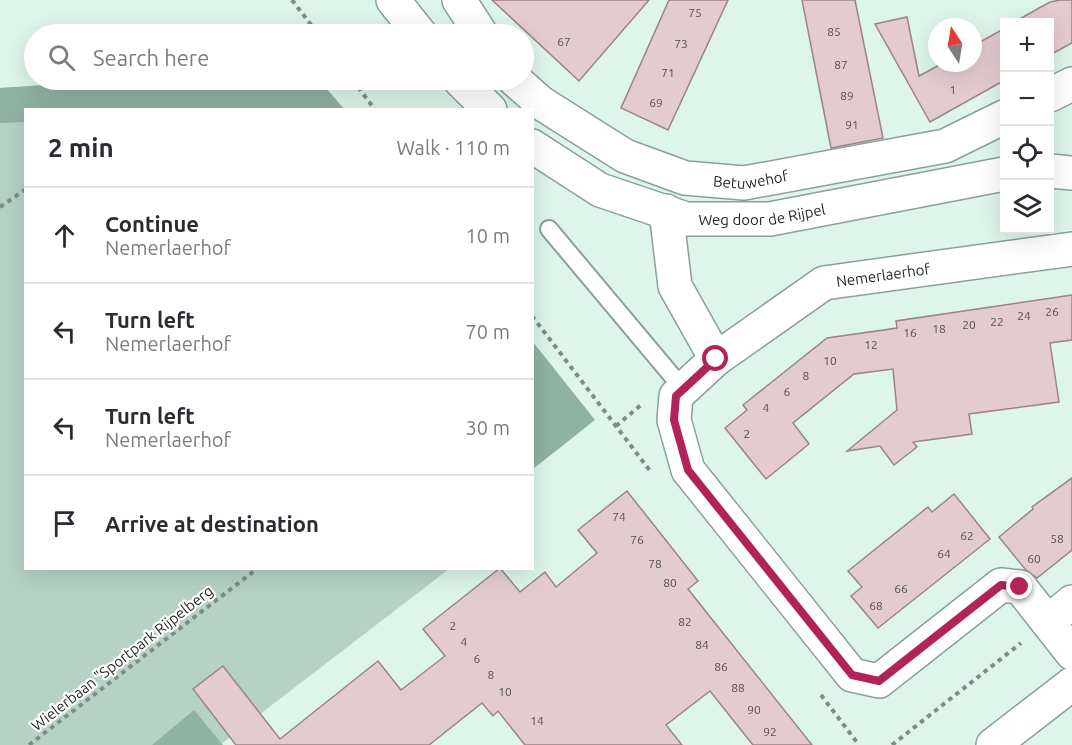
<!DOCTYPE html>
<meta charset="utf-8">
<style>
:root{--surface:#fff;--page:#f7f7f7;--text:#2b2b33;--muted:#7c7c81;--line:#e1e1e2}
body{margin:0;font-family:Ubuntu,sans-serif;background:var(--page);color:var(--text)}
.controls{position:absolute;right:18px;top:18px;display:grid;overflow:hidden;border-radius:0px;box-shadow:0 6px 24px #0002}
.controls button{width:54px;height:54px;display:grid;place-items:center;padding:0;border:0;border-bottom:2px solid var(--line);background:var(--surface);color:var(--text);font:30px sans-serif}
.compass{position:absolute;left:928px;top:18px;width:54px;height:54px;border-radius:50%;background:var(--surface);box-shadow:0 6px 24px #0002;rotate:348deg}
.stop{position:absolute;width:18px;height:18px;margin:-14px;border:4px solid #b22359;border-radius:50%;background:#fff}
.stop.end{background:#b22359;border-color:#fff;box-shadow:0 2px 6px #0008}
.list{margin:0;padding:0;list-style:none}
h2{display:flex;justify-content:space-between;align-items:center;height:78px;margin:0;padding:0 24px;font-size:26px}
h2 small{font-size:20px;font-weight:400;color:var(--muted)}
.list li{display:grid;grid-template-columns:39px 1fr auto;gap:18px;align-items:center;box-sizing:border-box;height:96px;padding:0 24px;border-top:2px solid var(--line)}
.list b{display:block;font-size:22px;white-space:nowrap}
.list p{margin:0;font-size:20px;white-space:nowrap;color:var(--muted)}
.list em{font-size:20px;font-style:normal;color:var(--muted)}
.icon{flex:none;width:33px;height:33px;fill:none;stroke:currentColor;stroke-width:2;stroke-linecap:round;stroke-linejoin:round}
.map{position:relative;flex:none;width:1072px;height:745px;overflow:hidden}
.search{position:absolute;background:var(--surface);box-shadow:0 6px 24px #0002;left:24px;top:24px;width:510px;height:66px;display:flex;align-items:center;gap:15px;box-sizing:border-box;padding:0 21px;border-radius:33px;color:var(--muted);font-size:22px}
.panel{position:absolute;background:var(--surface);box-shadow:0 6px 24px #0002;left:24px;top:108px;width:510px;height:462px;border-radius:0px}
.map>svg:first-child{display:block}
</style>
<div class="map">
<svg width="1072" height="745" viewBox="0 0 1072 745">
<rect width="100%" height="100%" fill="#ddf5ea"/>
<!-- green -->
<path fill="#b5d2c5" d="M121,80H319L344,109L26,110V568L449,569L220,745H0V88Z"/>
<!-- forest -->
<path fill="#90b2a3" d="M121,80H319L344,109L26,110L25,122L0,123V88Z
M533,342L595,420L533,469H532Z
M194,710L223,745H152Z"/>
<!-- building -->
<path fill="#e4cbd0" stroke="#9a8488" stroke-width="1.5" d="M492,0H649L579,81Z
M669,0H728L668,130L621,108Z
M802,0H855L883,138L831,148Z
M1060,0H1072V43L1050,55V22H1014L1050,2Z
M907,17L919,76L943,63H973V46L1005,28V80L930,122L875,24Z
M1072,295V340L1050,343L1059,402L969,414L972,434L913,442L917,447L894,465L880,446L847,451L897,410L893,369L854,374L793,423L809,444L766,479L725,428L747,410L743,405L827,338L897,328L896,321Z
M1072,478V550L1037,578L1025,569L999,537L1033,509L1032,507Z
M627,491L698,581L688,589L812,745H753L710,691L666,725L682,745H525L498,711L493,716L482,703L429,745H236L193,689L223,666L280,739L378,661L401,690L445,656L423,629L500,568L520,592L545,572L556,587L597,553L578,530Z
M954,494L990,539L878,628L851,596L862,587L848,571L928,507L932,512Z"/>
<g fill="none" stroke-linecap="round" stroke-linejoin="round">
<defs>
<path id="lane" d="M549,229L684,390"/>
<g id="street">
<path d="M459,0L481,34"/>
<path id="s1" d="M515,80L541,103L625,156L685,178L744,183L945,146L1004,117"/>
<path d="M1050,95L1072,84"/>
<path d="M666,211L675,286L716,359"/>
<path d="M1072,249L824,283L716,359L676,396L674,420L688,470L852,675L879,681L1001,585L1020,587L1072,653"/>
<path d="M1048,622L1072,602"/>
<path d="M993,745L1072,684"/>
</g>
<g id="secondary">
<path d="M393,0L420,34"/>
<path d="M460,80L490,110"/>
<path id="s2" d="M532,146L600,190L686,219H770L1004,174"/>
<path d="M1050,171L1072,173"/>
</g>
</defs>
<!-- lane casing -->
<use href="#lane" stroke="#8ba197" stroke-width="20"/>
<!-- street casing -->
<use href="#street" stroke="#8ba197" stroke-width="36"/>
<!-- secondary casing -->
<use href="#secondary" stroke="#8ba197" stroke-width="36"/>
<!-- path -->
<path stroke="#7d8d86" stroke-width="4" stroke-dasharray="4.5 4.5" stroke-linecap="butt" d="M292,0L318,34
M353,80L375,110
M0,207L26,189
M532,316L651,472
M616,426L641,405
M821,695L859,745
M29,745L258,568
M892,745L1021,643"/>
<!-- lane -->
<use href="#lane" stroke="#fff" stroke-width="16"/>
<!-- street -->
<use href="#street" stroke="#fff" stroke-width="33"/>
<!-- secondary -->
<use href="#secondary" stroke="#fff" stroke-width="33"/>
</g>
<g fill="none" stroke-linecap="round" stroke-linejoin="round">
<!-- route -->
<path stroke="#b22359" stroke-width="8" d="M716,359L676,396L674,420L688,470L852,675L879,681L1001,585L1020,587"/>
</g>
<g text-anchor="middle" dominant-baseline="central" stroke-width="4.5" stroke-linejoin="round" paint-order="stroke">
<!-- number labels -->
<g font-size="12" fill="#50504e">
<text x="695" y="12">75</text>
<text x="834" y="31">85</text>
<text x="564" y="41">67</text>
<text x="681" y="43">73</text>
<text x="841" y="64">87</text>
<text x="668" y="72">71</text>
<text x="953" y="89">1</text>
<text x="847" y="95">89</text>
<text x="656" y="102">69</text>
<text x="852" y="124">91</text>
<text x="1052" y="311">26</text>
<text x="1024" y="315">24</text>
<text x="997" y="321">22</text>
<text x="969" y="324">20</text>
<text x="939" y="328">18</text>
<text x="910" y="332">16</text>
<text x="871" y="344">12</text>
<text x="830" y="360">10</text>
<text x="806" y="375">8</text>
<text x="787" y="391">6</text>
<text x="766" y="407">4</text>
<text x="747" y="433">2</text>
<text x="619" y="516">74</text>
<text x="967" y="535">62</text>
<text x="1057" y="538">58</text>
<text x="637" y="539">76</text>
<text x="944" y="553">64</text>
<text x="1034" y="558">60</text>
<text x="655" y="563">78</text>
<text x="670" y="582">80</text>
<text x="901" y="588">66</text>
<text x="876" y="605">68</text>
<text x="685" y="621">82</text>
<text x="453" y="625">2</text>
<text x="464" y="641">4</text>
<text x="702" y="644">84</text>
<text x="477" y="658">6</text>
<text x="721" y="666">86</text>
<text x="491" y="674">8</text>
<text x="738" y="687">88</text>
<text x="505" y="691">10</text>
<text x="754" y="709">90</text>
<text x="537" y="720">14</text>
<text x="770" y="731">92</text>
</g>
<!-- street labels -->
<g font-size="15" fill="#1e2723" stroke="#fff">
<text stroke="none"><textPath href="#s1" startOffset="264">Betuwehof</textPath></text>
<text stroke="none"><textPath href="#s2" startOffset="248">Weg door de Rijpel</textPath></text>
<text transform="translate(883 275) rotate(-8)">Nemerlaerhof</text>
<text transform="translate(122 658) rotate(-38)">Wielerbaan "Sportpark Rijpelberg</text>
</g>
</g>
</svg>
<div class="controls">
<button>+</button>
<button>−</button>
<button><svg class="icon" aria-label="locate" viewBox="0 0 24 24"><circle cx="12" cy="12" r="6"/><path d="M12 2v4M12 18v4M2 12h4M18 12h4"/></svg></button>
<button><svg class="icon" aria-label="layers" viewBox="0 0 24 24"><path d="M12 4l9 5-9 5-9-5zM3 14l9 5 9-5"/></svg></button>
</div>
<svg class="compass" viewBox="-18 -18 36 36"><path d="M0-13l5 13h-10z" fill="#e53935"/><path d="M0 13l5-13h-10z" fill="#7c7c81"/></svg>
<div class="stop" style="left:716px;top:359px"></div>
<div class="stop end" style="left:1020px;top:587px"></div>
<div class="search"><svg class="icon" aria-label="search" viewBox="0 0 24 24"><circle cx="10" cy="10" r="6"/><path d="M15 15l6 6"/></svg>Search here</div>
<section class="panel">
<h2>2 min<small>Walk · 110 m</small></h2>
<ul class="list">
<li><svg class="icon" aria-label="ahead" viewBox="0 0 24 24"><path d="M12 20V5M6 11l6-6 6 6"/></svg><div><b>Continue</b><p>Nemerlaerhof</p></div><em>10 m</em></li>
<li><svg class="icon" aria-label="left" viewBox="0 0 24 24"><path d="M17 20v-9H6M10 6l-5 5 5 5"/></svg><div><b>Turn left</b><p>Nemerlaerhof</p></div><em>70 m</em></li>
<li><svg class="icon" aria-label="left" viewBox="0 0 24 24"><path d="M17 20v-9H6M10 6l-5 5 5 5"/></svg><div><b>Turn left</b><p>Nemerlaerhof</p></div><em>30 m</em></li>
<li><svg class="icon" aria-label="arrive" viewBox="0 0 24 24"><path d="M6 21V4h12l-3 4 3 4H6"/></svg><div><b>Arrive at destination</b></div></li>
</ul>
</section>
</div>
